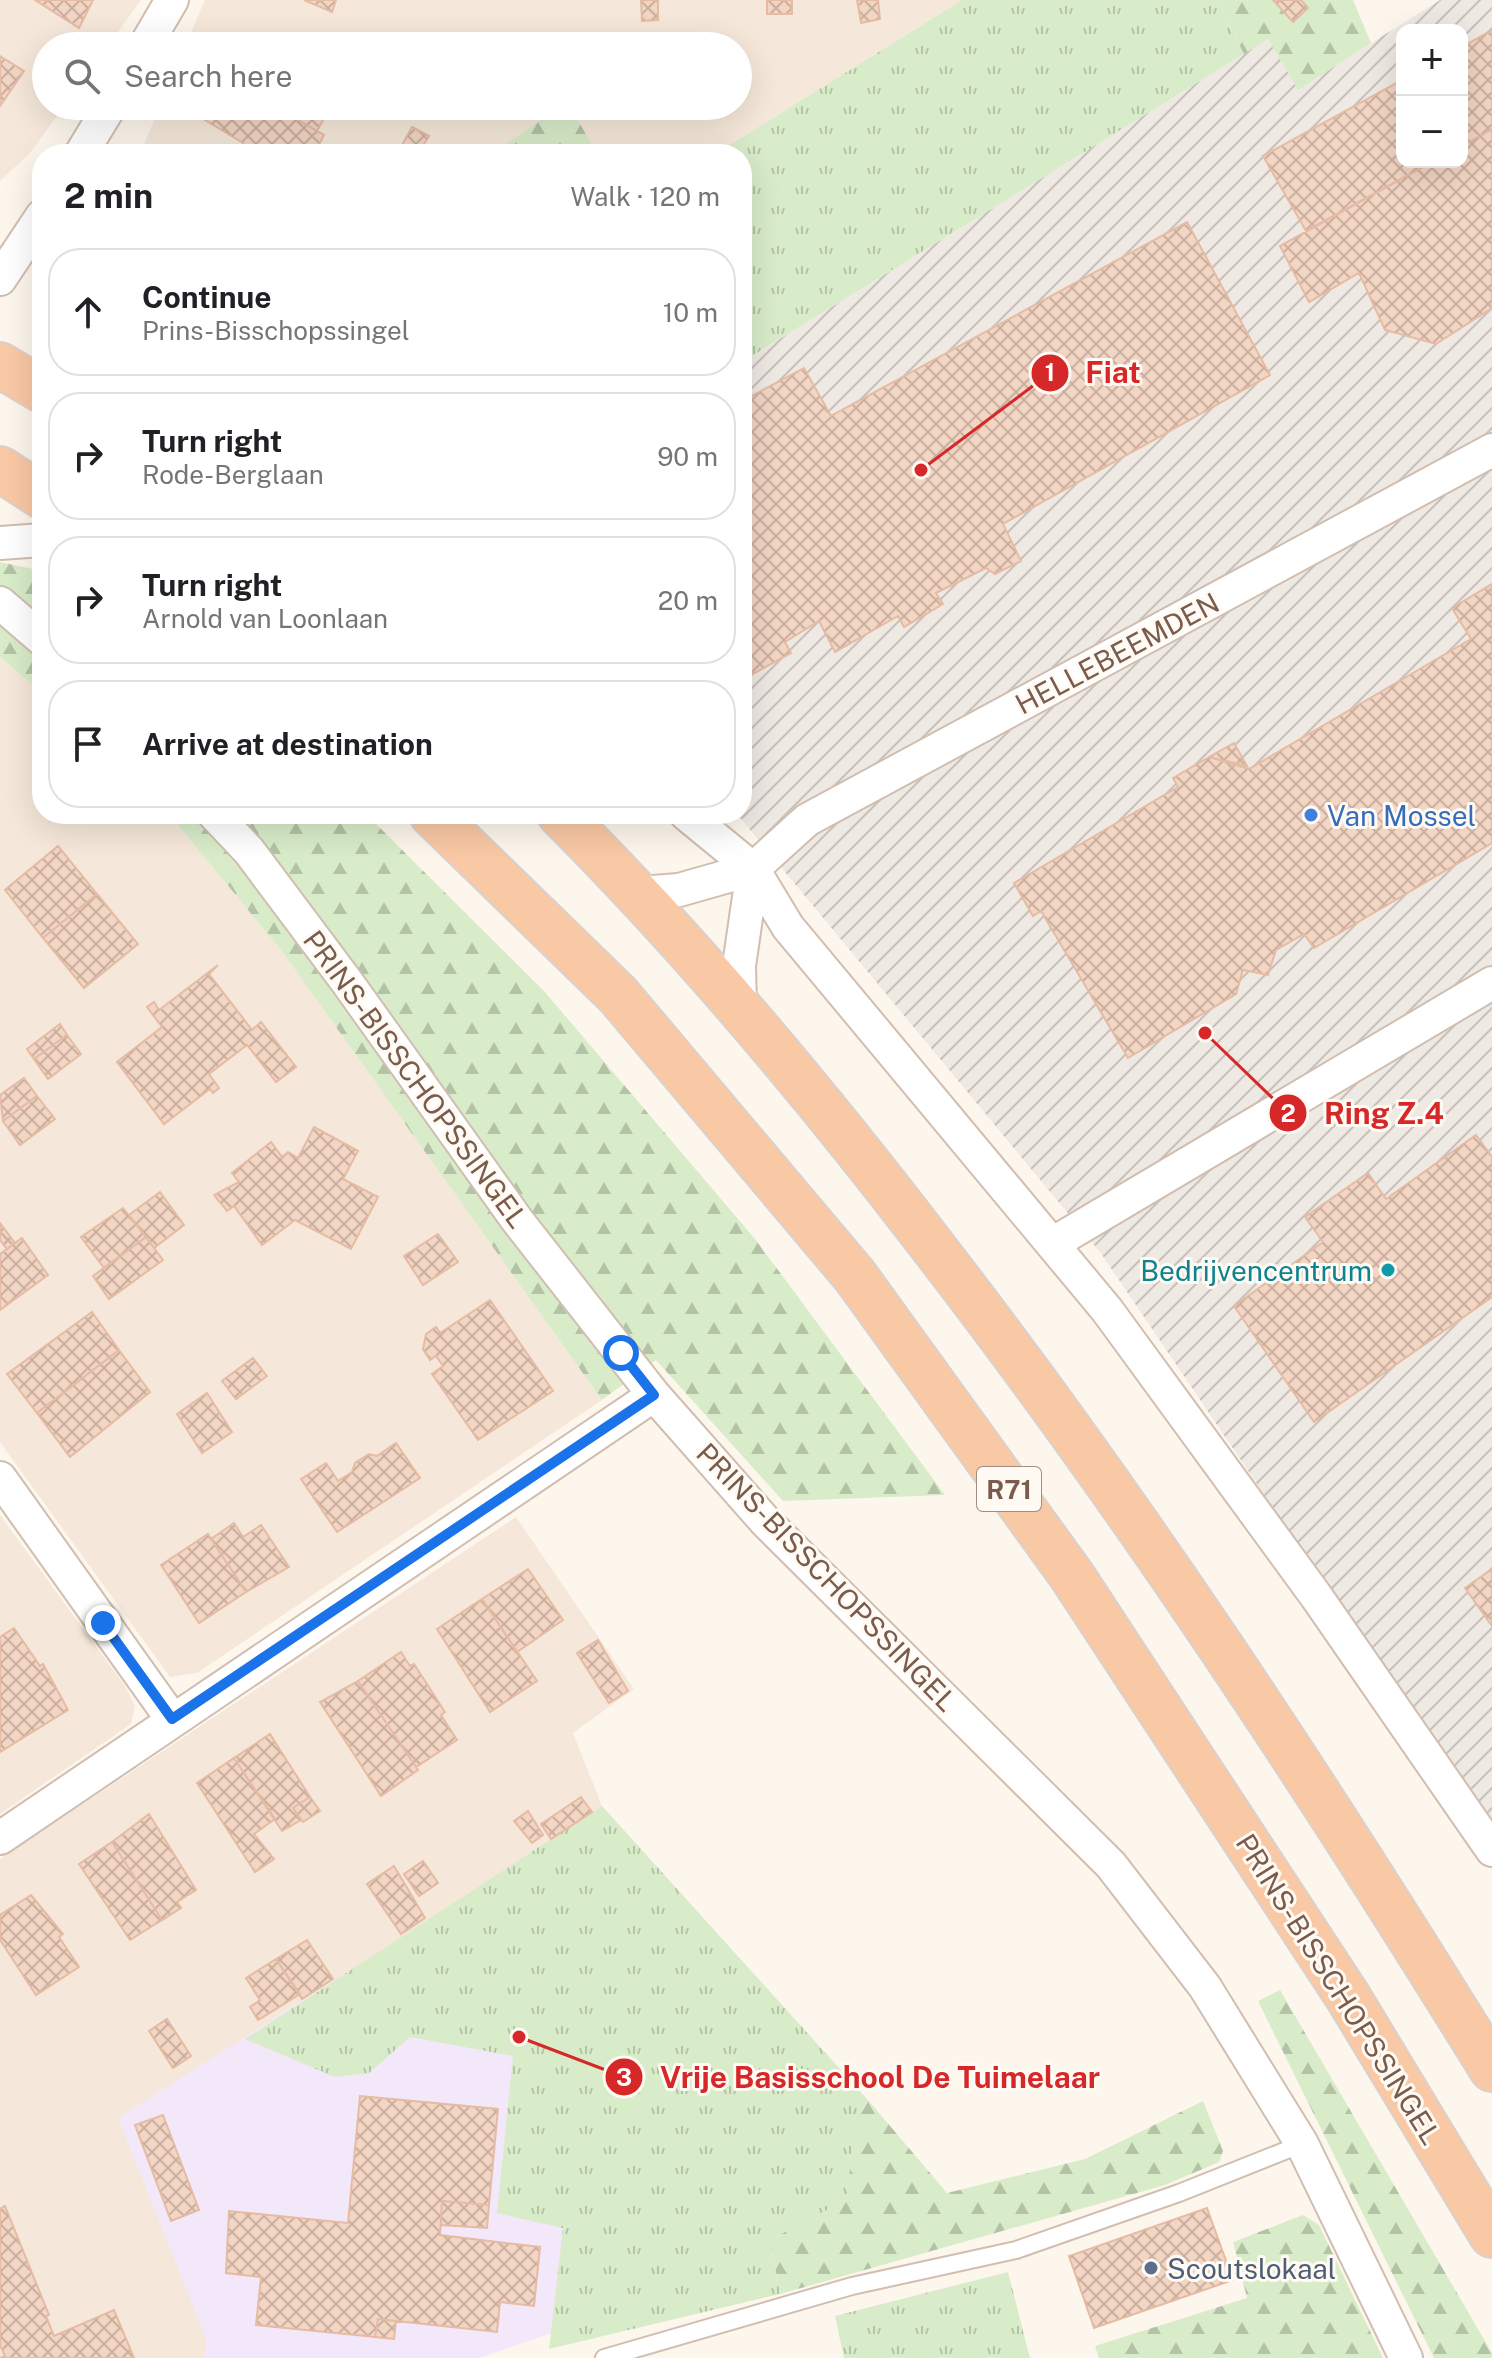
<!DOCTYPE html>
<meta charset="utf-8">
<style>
:root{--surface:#fff;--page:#f6f6f6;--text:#202124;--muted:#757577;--line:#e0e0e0}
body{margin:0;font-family:"Public Sans",sans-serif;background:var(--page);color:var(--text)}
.controls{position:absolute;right:24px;top:24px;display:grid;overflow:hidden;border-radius:16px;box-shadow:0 8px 32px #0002}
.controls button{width:72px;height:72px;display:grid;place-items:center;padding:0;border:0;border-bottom:2px solid var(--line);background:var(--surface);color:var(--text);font:40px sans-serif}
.stop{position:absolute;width:24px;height:24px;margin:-18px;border:6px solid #1a73e8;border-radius:50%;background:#fff}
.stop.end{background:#1a73e8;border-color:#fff;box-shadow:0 2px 8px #0008}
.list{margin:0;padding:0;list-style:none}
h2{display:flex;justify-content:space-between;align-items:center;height:104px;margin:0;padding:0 32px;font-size:34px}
h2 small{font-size:26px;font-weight:400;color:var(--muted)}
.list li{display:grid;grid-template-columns:52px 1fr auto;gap:24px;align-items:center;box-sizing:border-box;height:128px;margin:0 16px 16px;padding:0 16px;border:2px solid var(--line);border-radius:32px}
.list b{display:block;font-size:30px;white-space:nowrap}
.list p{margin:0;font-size:26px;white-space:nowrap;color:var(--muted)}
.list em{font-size:26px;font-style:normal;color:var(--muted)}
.icon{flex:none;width:44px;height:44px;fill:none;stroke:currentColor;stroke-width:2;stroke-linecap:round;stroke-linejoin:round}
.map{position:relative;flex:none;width:1492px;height:2358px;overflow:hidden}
.search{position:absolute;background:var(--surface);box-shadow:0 8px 32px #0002;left:32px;top:32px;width:720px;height:88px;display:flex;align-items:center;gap:20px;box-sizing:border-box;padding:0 28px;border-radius:44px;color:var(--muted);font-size:30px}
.panel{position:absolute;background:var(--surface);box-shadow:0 8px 32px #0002;left:32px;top:144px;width:720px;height:680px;border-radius:32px}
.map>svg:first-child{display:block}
</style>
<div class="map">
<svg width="1492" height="2358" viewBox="0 0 1492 2358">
<defs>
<pattern id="industrial-furrows" width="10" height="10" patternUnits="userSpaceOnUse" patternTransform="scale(2)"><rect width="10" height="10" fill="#efe9e4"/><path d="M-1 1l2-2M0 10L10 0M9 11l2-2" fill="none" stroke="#c7c0bb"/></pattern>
<pattern id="grass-tufts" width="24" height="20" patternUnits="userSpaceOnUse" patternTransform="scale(2)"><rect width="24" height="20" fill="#d8ecc9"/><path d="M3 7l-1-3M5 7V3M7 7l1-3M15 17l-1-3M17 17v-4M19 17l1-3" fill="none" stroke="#b4c2a5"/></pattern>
<pattern id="forest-firs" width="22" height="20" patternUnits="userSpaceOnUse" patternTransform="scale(2)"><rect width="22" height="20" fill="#d8ecc9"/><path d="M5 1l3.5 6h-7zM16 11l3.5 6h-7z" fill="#b4c2a5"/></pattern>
<pattern id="building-cross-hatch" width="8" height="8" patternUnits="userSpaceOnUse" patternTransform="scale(2)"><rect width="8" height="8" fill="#f3d5c3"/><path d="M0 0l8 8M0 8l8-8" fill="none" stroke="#cab0a1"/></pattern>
</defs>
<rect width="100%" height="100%" fill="#fdf6ec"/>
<!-- residential -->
<path fill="#f5e8da" d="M0,0H141L108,46H46V106H64L31,152L0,181Z
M205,0H962L715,154H597L570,106H738V46H185Z
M160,106H561L491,154H140Z
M0,657L42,693V814H169L281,950L602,1400L197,1673L170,1677L0,1442Z
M0,1515L125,1686L135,1706L131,1724L0,1814Z
M516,1517L634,1689L573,1733L602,1806L120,2123L217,2358H0V1859Z"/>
<!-- industrial -->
<path fill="url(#industrial-furrows)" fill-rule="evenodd" d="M1440,0H1492V1831L1100,1252L737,814H742V362L1268,39L1298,89ZM1402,30H1462V162H1402Z"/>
<!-- education -->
<path fill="#f3e8fa" d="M603,1809L926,2203L479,2358H204L206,2339L118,2118Z"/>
<!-- grass -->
<path fill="url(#grass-tufts)" d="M962,0H1217L1244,54L742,362V154H715Z
M602,1806L868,2100L853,2120L848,2199L770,2240L780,2294L549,2349L563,2228L497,2213L513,2056L410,2037L369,2073L335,2077L245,2039Z
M1008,2272L1030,2358H844L835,2316Z"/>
<!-- forest -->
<path fill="url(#forest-firs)" d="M1217,0H1353L1371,43L1298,90L1268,39L1244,54Z
M561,106H570L597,154H491Z
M0,562L42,571V693L0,657Z
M169,814H366L544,991L755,1239L945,1495L783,1501L656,1360L602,1400L281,950Z
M1280,1990L1492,2353V2358H1434L1258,2001Z
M868,2100L947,2193L1085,2159L1203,2101L1223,2151L1219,2162L1165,2185L780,2294L770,2240L848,2199L853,2120Z
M1303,2215L1319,2225L1383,2358H1099L1095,2346L1247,2298L1233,2242Z"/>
<!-- building -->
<path fill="url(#building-cross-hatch)" stroke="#e6bba3" stroke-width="2" d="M35,0H93L79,28Z
M304,0H336L332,12Z
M641,0H658V20L642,21Z
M767,0H792V14H767Z
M857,0H878L880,19L861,23Z
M1273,0H1301L1308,8L1293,22Z
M1492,30V129L1462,146V47Z
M0,56L24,71L0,106Z
M1402,80V162H1432L1306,231L1263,156Z
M207,106H273L324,135L314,154H237L243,143L200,117Z
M273,106H331L317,131Z
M412,127L429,136L418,154H397Z
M1492,129V308L1436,344L1385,330L1359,273L1309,302L1280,246L1432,162H1462V146Z
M1187,222L1270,375L1003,524L1021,561L995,574L986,568L936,593L943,604L904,627L898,616L835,652L819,621L785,642L791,653L751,675L742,657V401L804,368L831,416Z
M1492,584V843L1314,948L1304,934L1276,950L1268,975L1243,970L1236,994L1128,1058L1041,911L1033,916L1014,883L1178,787L1173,778L1209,757L1249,769L1471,639L1452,608Z
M1234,743L1247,766L1209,757Z
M58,846L97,894L43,938L5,890Z
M97,894L138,944L84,988L43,938Z
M218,965L209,974L252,1030L261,1022L296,1067L276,1082L247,1045L209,1074L219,1088L213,1093L210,1089L164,1124L117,1062L162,1027L147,1007L154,1002L159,1010Z
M60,1024L67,1035L34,1059L27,1049Z
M67,1035L81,1054L48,1079L34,1059Z
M24,1078L37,1096L3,1121L0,1095Z
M37,1096L55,1119L20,1145L3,1121Z
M314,1127L358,1151L343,1179L378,1197L351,1249L295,1220L262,1245L234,1206L227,1211L214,1195L239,1182L232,1173L271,1142L282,1157L288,1152L298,1158Z
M1476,1135L1492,1157V1297L1314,1422L1234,1306L1323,1242L1305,1217L1368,1173L1386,1199Z
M160,1192L184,1225L154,1248L129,1215Z
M123,1208L146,1237L104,1268L81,1237Z
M0,1223L15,1243L7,1249L0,1240Z
M438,1234L458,1262L423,1285L404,1256Z
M146,1237L163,1260L109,1299L93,1276Z
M22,1238L48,1275L0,1310V1254Z
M490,1300L553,1391L478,1440L432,1374L443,1366L436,1356L430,1360L423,1349L426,1334L436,1327L440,1333Z
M92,1312L119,1350L37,1413L7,1374Z
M119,1350L150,1392L70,1457L37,1413Z
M253,1358L267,1376L236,1399L222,1381Z
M207,1393L232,1432L202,1453L177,1414Z
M396,1443L420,1478L337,1532L301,1479L326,1463L338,1481L352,1472L355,1463L369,1454L377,1456Z
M234,1523L243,1537L261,1525L289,1567L246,1592L211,1539Z
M208,1534L246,1592L199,1623L161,1565Z
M528,1569L563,1620L517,1652L482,1599Z
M1492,1569V1626L1465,1588Z
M482,1599L537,1681L490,1712L437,1629Z
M14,1628L40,1666L43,1664L68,1710L0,1752V1637Z
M598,1640L628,1691L609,1703L577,1653Z
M401,1652L410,1666L414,1664L445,1712L441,1715L457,1740L416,1767L358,1681Z
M358,1681L418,1770L381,1796L320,1702Z
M270,1734L310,1797L293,1808L301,1820L282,1831L234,1758Z
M234,1758L275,1819L254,1834L274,1859L255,1872L197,1783Z
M310,1797L320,1811L303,1822L293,1808Z
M581,1797L592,1812L551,1839L541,1824Z
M528,1811L543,1835L532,1843L514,1821Z
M149,1814L196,1890L177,1902L181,1908L162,1920L112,1842Z
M112,1842L162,1920L130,1940L79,1864Z
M423,1861L438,1883L419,1896L404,1874Z
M394,1866L425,1918L401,1934L367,1884Z
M31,1895L63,1934L59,1937L79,1967L36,1995L0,1940V1915Z
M307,1940L333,1979L302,1999L276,1959Z
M276,1959L300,1994L258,2020L250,2007L260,2000L246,1978Z
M167,2019L191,2056L173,2068L149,2031Z
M360,2096L498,2109L489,2205L442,2201L440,2235L540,2247L534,2306L500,2302L497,2332L378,2319L375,2337L256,2325L261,2277L226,2273L229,2211L348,2223Z
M163,2115L199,2210L171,2221L135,2125Z
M442,2201L489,2205L487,2228L441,2225Z
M5,2206L49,2315L46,2316L54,2336L114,2310L134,2358H0L5,2356L0,2345V2209Z
M1207,2208L1233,2280L1094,2328L1069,2256Z
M378,2319L396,2321L394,2339L375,2337Z"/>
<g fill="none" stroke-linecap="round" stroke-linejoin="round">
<defs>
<path id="service" d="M604,2358L852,2286L1016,2250L1179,2193L1302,2144"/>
<path id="minor" d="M145,46L172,0
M81,154L110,106
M0,279L42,216
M0,543L42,540
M0,603L42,639
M214,814L249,851L347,982L517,1220L654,1395L766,1522L1111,1865L1205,1987L1302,2144L1406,2358
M686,814L753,869L788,927L1107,1310L1316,1596L1492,1850
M640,893L679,890L753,869L807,820L1492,450
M740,1008L739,966L753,869
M1052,1244L1492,983
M0,1478L172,1719
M0,1838L654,1395"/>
<path id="trunk" d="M0,365L42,390
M0,469L42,496
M432,814L618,995L855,1276L1072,1576L1348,1997L1492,2235
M560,814C694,948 815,1093 930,1243C1134,1506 1317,1786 1492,2069"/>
</defs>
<!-- service casing -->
<use href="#service" stroke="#d1beb0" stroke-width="20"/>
<!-- minor casing -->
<use href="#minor" stroke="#d1beb0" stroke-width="36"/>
<!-- trunk casing -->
<use href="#trunk" stroke="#dad1cd" stroke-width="48"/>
<!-- service -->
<use href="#service" stroke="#fff" stroke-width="16"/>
<!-- minor -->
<use href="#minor" stroke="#fff" stroke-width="32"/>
<!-- trunk -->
<use href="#trunk" stroke="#f9c8a4" stroke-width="44"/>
</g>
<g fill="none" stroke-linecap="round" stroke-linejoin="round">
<!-- route -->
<path stroke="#1a73e8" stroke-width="10" d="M103,1623L172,1719L654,1395L621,1353"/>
</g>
<!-- markers -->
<circle fill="#3f7fe0" stroke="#fffaf3" stroke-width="3" cx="1311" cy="815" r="8"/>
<circle fill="#0f9aa8" stroke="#fffaf3" stroke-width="3" cx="1388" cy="1270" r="8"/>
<circle fill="#5c6f8a" stroke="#fffaf3" stroke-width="3" cx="1151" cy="2268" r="8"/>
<g text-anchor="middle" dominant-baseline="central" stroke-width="6" stroke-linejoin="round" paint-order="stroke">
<!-- shield labels -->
<rect fill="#fffaf3" stroke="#a28b7f" stroke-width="2" x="977" y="1467" width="64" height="44" rx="6"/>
<g font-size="26" font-weight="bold" fill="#7a5c4d">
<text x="1009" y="1489">R71</text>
</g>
<!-- street labels -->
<g font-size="28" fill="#7a5c4d" stroke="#fffaf3">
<text transform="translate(1117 653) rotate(-28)">HELLEBEEMDEN</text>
<text transform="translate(416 1079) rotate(54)">PRINS-BISSCHOPSSINGEL</text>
<text transform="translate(827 1577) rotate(46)">PRINS-BISSCHOPSSINGEL</text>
<text transform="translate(1339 1989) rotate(58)">PRINS-BISSCHOPSSINGEL</text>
</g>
<!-- shop labels -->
<g font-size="28" fill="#366cbe" stroke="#fffaf3" text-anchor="start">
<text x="1327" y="815">Van Mossel</text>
</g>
<!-- culture labels -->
<g font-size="28" fill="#0d838f" stroke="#fffaf3" text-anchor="end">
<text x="1372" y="1270">Bedrijvencentrum</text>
</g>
<!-- service labels -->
<g font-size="28" fill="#4e5e75" stroke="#fffaf3" text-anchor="start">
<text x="1167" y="2268">Scoutslokaal</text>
</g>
</g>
<!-- callouts -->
<path fill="none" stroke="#d62828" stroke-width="3" d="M921 470L1050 373M1205 1033L1288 1113M519 2037L624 2077"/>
<g fill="#d62828" stroke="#fffaf3" stroke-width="3">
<circle cx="921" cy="470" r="8"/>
<circle cx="1205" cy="1033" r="8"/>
<circle cx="519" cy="2037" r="8"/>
<circle cx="1050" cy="373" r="20"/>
<circle cx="1288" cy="1113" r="20"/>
<circle cx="624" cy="2077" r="20"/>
</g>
<g font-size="24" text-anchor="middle" font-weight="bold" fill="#fff">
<text x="1050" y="381">1</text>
<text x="1288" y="1122">2</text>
<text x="624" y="2086">3</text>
</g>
<g font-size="30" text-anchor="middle" font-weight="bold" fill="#d62828" stroke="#fffaf3" stroke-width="6" stroke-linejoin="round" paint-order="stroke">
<text x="1113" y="383">Fiat</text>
<text x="1384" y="1124">Ring Z.4</text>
<text x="880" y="2088">Vrije Basisschool De Tuimelaar</text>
</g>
</svg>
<div class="controls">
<button>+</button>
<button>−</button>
</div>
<div class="stop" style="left:621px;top:1353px"></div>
<div class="stop end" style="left:103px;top:1623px"></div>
<div class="search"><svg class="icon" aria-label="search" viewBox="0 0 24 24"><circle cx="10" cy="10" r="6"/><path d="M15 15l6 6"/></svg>Search here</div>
<section class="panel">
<h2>2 min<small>Walk · 120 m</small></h2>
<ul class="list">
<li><svg class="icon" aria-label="ahead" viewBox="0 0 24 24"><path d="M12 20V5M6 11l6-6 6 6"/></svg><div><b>Continue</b><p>Prins-Bisschopssingel</p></div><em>10 m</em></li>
<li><svg class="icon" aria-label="right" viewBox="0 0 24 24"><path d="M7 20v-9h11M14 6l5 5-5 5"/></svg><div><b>Turn right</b><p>Rode-Berglaan</p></div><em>90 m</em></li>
<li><svg class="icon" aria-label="right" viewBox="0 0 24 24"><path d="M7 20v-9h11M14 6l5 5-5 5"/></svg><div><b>Turn right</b><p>Arnold van Loonlaan</p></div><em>20 m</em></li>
<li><svg class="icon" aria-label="arrive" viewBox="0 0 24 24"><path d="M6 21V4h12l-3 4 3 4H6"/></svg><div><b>Arrive at destination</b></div></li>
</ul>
</section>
</div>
